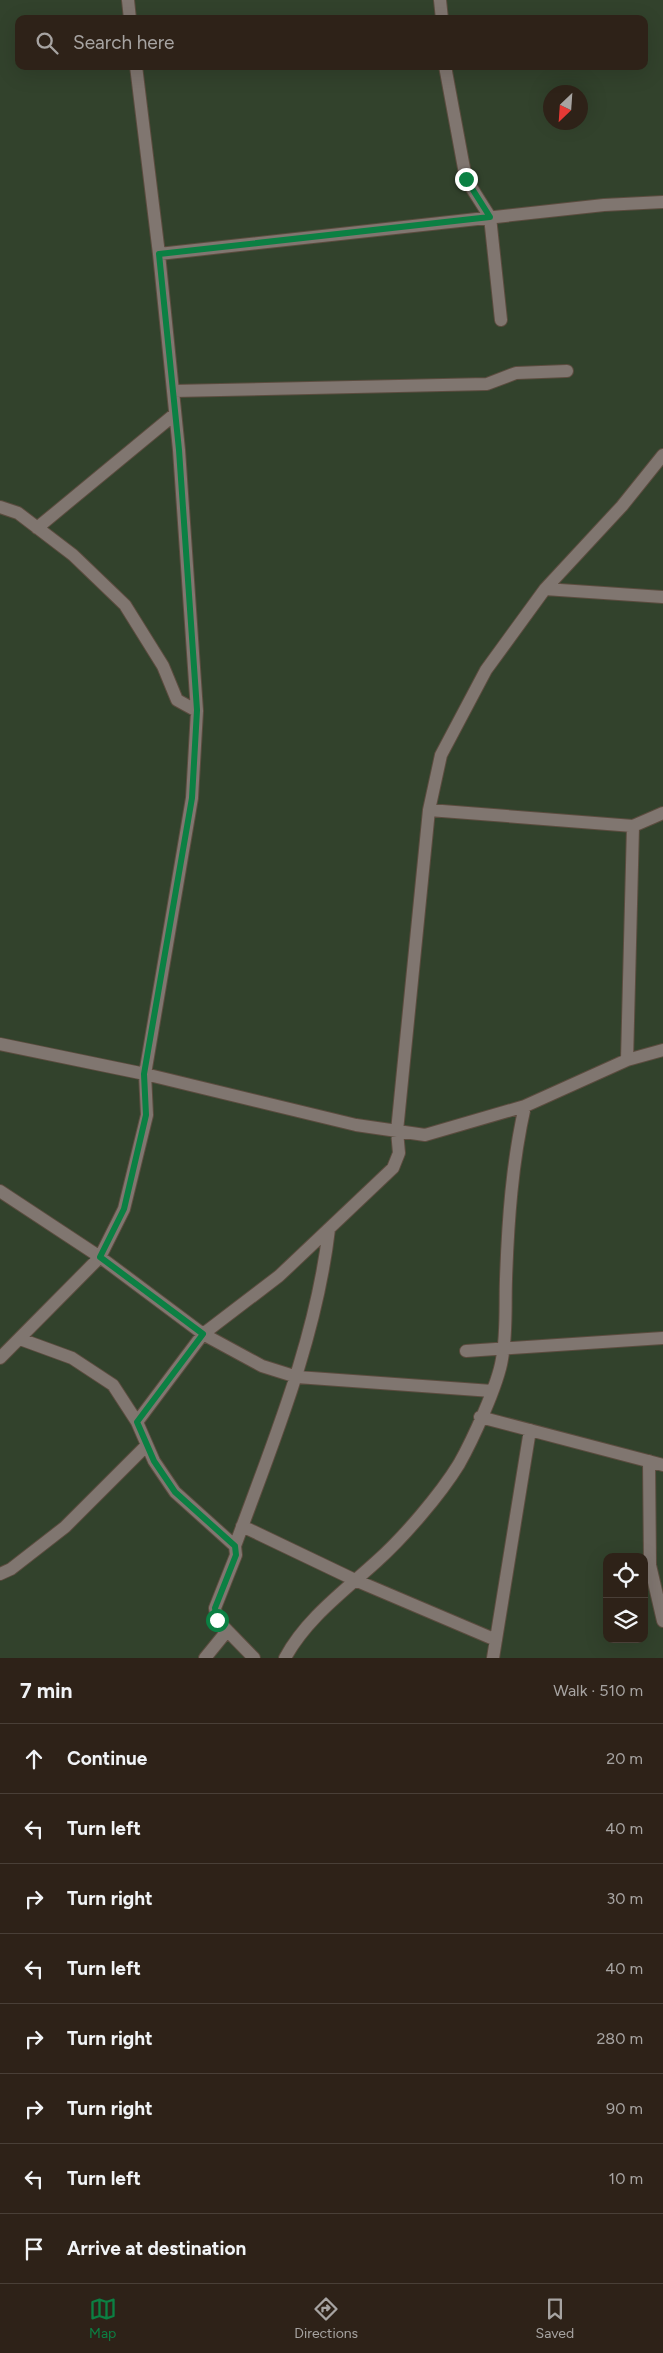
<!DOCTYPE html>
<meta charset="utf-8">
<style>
:root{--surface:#2e2218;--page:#362a21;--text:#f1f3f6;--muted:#a7a4a2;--line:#493f37;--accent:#0b8043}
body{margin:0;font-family:Figtree,sans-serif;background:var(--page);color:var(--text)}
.controls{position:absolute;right:15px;bottom:15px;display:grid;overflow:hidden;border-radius:10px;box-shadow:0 5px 20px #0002}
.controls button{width:45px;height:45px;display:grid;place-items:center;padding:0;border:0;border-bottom:1px solid var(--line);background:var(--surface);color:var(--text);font:25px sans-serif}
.compass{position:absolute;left:543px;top:85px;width:45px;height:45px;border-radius:50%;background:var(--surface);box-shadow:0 5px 20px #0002;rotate:205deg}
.stop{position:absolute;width:15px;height:15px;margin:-11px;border:4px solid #0b8043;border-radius:50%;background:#fff}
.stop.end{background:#0b8043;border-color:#fff;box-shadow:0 1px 5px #0008}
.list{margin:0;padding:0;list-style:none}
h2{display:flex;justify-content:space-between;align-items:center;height:65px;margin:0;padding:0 20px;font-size:21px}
h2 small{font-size:16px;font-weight:400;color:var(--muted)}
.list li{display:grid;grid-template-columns:32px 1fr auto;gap:15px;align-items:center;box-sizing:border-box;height:70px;padding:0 20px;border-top:1px solid var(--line)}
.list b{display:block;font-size:19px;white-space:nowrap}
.list em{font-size:16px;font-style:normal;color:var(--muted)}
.icon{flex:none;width:28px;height:28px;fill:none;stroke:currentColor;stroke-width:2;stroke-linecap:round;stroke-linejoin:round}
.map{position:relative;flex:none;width:663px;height:1658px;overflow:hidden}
.search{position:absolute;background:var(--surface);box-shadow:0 5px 20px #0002;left:15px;right:15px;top:15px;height:55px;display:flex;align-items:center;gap:12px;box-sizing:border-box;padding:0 18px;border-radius:10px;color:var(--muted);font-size:19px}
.sheet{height:625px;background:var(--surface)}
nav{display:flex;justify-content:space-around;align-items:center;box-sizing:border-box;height:70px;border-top:1px solid var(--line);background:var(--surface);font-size:14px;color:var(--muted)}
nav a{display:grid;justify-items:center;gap:2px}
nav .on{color:var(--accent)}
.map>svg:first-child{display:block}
</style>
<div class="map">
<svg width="663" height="1658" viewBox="0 0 663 1658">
<rect width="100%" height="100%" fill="#3e2e20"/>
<!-- green -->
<path fill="#32422c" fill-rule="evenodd" d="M0,0H663V1658H0ZM19,19H644V66H19ZM550,92H580V122H550ZM607,1557H644V1639H607Z"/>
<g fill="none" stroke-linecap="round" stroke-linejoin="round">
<defs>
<path id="minor" d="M128,0L130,19
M440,0L442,19
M445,66L466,179L490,217L501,320
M159,254L604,205L663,202
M173,391L487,384L516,373L567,371
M0,507L18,513L73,555L125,605L163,666L177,700L197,711
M37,528L175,414
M545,589L663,597
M429,810L633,826L663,813
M0,1044L145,1074L356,1125L425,1135L525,1106L627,1060L663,1050
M627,1060L633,826
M0,1191L100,1257L203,1334L262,1366L297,1377L492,1391
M20,1339L72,1358L113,1385L137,1422L154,1461L175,1492L235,1546L236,1555L215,1608L217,1620L254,1658
M466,1351L663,1338
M0,1358L100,1257L124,1209L147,1115L145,1074L192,798L197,711L179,450L159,254L136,66
M480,1417L663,1465
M137,1422L203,1334L279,1276L393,1168L399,1153L397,1131L429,810L441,755L486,670L545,589L622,506L663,455
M649,1461L650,1565L663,1621
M242,1526L355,1580L496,1640
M235,1546C273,1442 316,1340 329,1229
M0,1574L11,1569L65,1527L147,1445
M205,1658L227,1631
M285,1658C306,1619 343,1592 376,1562C403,1538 440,1495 459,1464C472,1441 498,1385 502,1359C507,1334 505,1305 506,1279C508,1221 512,1163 525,1106
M493,1658L530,1430"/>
</defs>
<!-- minor casing -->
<use href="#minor" stroke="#5b4c3f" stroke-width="14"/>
<!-- minor -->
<use href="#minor" stroke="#807670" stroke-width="12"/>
</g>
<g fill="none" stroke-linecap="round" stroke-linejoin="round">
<!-- route -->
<path stroke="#0b8043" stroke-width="6" d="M217,1620L215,1608L236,1555L235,1546L175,1492L154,1461L137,1422L203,1334L100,1257L124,1209L146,1115L144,1074L192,798L197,710L179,450L159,254L490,217L466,179"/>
</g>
</svg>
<div class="controls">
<button><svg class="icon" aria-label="locate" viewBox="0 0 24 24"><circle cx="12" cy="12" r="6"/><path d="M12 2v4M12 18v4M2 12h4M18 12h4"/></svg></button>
<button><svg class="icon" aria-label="layers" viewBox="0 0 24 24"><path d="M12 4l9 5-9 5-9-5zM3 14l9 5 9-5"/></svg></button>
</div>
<svg class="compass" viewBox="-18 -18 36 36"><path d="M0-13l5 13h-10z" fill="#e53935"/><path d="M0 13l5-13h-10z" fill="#a7a4a2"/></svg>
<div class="stop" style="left:217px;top:1620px"></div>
<div class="stop end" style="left:466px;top:179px"></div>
<div class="search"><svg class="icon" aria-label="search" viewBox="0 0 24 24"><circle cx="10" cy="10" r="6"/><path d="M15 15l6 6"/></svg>Search here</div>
</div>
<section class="sheet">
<h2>7 min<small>Walk · 510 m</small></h2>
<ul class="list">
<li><svg class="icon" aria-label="ahead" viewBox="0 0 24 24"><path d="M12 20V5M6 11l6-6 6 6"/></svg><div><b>Continue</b></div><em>20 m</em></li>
<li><svg class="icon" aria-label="left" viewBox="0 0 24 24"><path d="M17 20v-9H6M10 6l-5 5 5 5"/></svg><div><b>Turn left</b></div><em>40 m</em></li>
<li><svg class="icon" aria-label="right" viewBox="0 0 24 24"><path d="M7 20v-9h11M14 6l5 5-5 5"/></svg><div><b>Turn right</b></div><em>30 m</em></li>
<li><svg class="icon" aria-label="left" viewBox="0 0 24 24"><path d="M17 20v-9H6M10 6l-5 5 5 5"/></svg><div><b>Turn left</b></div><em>40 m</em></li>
<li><svg class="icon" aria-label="right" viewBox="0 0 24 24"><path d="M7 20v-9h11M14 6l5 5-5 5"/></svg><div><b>Turn right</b></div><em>280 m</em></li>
<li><svg class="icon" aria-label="right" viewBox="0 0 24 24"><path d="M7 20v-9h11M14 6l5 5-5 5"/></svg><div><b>Turn right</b></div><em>90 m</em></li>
<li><svg class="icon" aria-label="left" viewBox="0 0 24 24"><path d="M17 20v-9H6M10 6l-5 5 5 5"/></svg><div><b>Turn left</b></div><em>10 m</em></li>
<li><svg class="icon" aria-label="arrive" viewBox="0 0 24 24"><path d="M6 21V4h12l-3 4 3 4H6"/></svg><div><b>Arrive at destination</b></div></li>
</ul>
</section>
<nav>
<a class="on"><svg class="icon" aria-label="map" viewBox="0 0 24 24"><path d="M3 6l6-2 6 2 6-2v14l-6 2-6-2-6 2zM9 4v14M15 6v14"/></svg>Map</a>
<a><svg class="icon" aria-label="directions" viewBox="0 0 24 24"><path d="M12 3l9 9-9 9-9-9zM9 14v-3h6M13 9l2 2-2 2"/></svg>Directions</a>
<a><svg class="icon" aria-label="saved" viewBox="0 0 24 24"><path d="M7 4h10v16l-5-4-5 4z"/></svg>Saved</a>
</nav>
